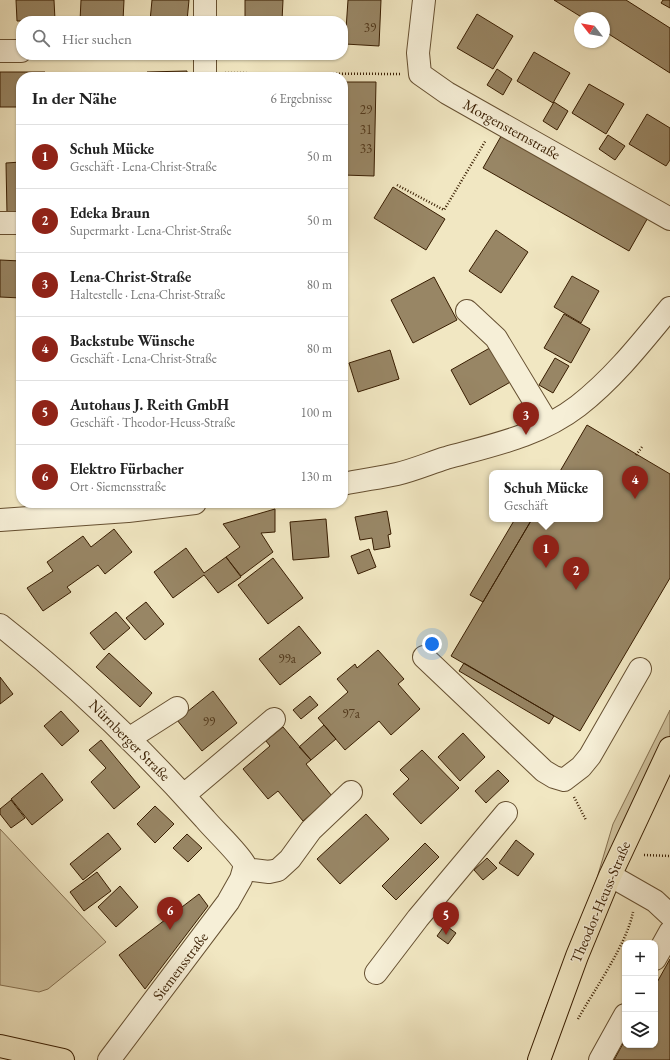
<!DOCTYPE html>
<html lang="de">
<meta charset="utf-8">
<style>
:root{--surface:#fff;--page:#f6f6f6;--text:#222;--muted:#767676;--line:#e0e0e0;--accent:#8f2418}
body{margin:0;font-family:"EB Garamond",serif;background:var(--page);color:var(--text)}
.controls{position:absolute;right:12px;bottom:12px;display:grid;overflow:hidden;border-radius:8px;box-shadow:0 1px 3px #0004}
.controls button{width:36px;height:36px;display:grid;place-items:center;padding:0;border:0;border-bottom:1px solid var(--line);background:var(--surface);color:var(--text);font:20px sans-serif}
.compass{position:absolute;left:574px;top:12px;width:36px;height:36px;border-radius:50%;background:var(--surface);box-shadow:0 1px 3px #0004;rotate:301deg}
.you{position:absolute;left:432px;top:644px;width:14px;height:14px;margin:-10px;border:3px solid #fff;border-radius:50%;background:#1a73e8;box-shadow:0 0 0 6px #1a73e833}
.badge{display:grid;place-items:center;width:26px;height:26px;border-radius:50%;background:var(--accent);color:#fff;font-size:13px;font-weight:700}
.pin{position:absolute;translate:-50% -33px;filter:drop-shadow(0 1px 2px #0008)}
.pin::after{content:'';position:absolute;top:21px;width:14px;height:12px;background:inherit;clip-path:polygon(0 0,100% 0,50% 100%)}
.popup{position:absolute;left:489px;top:470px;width:114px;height:52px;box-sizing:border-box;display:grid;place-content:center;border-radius:8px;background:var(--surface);filter:drop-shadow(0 1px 3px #0005);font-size:13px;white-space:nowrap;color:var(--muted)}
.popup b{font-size:15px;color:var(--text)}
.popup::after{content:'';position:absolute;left:50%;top:100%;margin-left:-8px;border:8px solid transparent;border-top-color:var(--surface)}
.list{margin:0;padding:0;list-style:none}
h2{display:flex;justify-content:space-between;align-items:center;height:52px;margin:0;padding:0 16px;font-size:17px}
h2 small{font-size:13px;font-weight:400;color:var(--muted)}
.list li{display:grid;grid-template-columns:26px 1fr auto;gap:12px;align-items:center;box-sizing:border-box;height:64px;padding:0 16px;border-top:1px solid var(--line)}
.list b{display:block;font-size:15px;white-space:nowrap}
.list p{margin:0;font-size:13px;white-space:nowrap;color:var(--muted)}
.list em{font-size:13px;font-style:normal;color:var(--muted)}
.icon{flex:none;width:22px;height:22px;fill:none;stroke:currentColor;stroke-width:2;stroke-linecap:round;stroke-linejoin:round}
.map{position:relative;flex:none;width:670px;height:1060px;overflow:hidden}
.search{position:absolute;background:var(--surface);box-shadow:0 1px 3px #0004;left:16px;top:16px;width:332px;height:44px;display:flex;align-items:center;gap:10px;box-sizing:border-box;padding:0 14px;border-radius:16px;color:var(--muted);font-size:15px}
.panel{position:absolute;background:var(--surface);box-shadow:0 1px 3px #0004;left:16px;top:72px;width:332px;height:436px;border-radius:16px}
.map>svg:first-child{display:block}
</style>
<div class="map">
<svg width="670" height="1060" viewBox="0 0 670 1060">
<rect width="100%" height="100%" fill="#f1e7c2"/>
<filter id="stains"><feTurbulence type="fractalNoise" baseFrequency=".005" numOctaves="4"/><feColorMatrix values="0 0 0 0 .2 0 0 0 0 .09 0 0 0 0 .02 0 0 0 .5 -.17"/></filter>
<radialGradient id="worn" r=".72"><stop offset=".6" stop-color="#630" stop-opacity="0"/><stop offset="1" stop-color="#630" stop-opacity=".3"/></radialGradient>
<!-- green -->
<path fill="#d2c5a1" stroke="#857151" d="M670,710V736L644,789L548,1020L542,1018L597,878L613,824Z
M0,829L106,942L48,989L39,992L0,985Z"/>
<!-- building -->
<path fill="#988665" stroke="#381d01" d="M16,0H54L55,20L17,21Z
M81,0H124L123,21H80Z
M152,0H189L187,21H150Z
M245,0H283L282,21H245Z
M348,0H381L379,46L345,44Z
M554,0H626L670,28V73L604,31V18H583Z
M663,0H670V8L661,3Z
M477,14L513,36L493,69L457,48Z
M534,52L570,73L553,103L517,81Z
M497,69L512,79L503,95L487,85Z
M187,71V77H147V72Z
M0,72H45V77H21V107H0Z
M69,73H115V77H69Z
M343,82H376L374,176L343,175Z
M589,84L624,104L606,134L572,113Z
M554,102L568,111L557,130L543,121Z
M647,114L670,128V160L666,166L629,144Z
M504,131L650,214L629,251L483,168Z
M608,135L625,146L615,160L599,149Z
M21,162V213L7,214L6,163Z
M393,187L445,219L426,250L374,218Z
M496,230L528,252L501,293L469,271Z
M0,260L21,261V298L0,297Z
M572,276L599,291L581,323L554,307Z
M434,277L457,320L413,343L391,300Z
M564,314L590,329L571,363L544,348Z
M495,345L514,380L470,405L451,370Z
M390,350L399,379L358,392L349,363Z
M555,358L569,366L553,393L539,385Z
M587,425L670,474V578L580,731L451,656L532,519H600V473H559Z
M275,509V532L261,533L273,552L241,576L226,557L240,547L223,524Z
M387,511L391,534L388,535L390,547L374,550L372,538L360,540L355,517Z
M326,519L329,557L293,560L290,522Z
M515,519H532L483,602L470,595Z
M114,529L132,552L105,574L98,565L67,587L71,592L43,611L27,588L53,571L47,562L83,536L91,547Z
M186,548L204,573L226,557L241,577L218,593L204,575L173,598L154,572Z
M369,549L376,567L358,574L351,556Z
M273,558L303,598L268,624L238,585Z
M146,602L164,624L145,640L126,618Z
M116,612L130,628L104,650L90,633Z
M299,626L321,653L280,685L259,659Z
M378,650L404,679L398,684L420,709L391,735L379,721L345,750L318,718L348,692L337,679L355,664L357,668Z
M109,653L152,693L140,707L96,667Z
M464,663L554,716L549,724L459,671Z
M0,677L13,694L0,704Z
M213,691L237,723L202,751L177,720Z
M310,696L318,705L301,719L293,710Z
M61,711L79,731L62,746L44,726Z
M324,725L336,739L311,760L299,747Z
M283,727L311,760L306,764L332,796L303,821L278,791L268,799L243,769L270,746L266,741Z
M463,733L485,757L460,781L438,757Z
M101,740L140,787L114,809L91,782L106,768L89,750Z
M422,750L459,788L421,824L393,794L409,779L400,770Z
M498,770L509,781L486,803L475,791Z
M42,773L63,800L32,825L11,799Z
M11,800L25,818L11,828L0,814V809Z
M155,806L174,824L155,843L137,824Z
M366,814L389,839L340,884L317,859Z
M108,833L121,849L83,880L70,864Z
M187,834L202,848L188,862L173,848Z
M516,840L534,854L518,876L499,863Z
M425,843L439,857L396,900L382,886Z
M487,858L497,868L483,880L474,870Z
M97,872L111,891L84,911L70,892Z
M120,886L138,907L116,927L98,907Z
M199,894L208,906L145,989L119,955Z
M445,925L456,933L448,944L437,936Z
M670,959V1060H614L625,1040V1045H655V986Z"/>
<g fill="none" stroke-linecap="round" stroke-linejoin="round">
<defs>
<path id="minor" d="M424,0L418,53L420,74L447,93L670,219
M205,21V0
M0,51H21
M205,77V55
M0,223H21
M467,311L496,338L548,424
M343,484C361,480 379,478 397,474C414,470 430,463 446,458C493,445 539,436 578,406C614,378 642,342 670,308
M0,520L128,511L195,503
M0,625C75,684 142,748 205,819C214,830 240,854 245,865L241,879L228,902L109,1060
M424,657L544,771L554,777L564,780L581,767L590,756L640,669
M130,738L177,708
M184,795L274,719
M245,869L269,872L278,870L290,859L311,830L351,792
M620,881L655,901L670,915
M655,959L670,932
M376,973L418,918L506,813
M600,1060L625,1015"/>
<path id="major" d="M0,1046L63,1060
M539,1060L577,956L610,876L670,748"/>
</defs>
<!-- minor casing -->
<use href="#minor" stroke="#665031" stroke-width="24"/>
<!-- major casing -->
<use href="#major" stroke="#381d01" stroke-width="24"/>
<!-- path -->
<path stroke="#381d01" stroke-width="2.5" stroke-dasharray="1 2" stroke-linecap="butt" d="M225,73L400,74
M397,185L444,210L486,140
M636,455L642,447
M574,797L586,820
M644,855L670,856
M578,1019C594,990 627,944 633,912"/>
<!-- minor -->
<use href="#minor" stroke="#f6efd7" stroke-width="22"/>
<!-- major -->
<use href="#major" stroke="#f1e7c2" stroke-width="22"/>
</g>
<g text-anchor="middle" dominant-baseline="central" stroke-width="3" stroke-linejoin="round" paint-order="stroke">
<!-- number labels -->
<g font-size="13" fill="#50371a">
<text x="370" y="27">39</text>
<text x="366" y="109">29</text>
<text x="366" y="129">31</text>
<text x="366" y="148">33</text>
<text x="287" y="658">99a</text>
<text x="351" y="713">97a</text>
<text x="209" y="721">99</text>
</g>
<!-- street labels -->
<g font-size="15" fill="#381d01" stroke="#f6efd7">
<text transform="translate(512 129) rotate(29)">Morgensternstraße</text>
<text transform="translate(130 740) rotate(45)">Nürnberger Straße</text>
<text transform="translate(600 902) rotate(-67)">Theodor-Heuss-Straße</text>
<text transform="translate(180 966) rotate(-53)">Siemensstraße</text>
</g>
</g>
<rect width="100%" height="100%" filter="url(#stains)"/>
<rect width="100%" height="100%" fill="url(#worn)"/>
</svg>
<div class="controls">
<button>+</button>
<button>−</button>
<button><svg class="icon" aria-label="layers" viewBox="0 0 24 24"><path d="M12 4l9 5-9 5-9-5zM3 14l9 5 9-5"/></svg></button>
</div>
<svg class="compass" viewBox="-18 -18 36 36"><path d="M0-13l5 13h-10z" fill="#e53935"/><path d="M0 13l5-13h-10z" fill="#767676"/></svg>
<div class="you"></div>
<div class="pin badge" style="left:546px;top:568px">1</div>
<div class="popup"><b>Schuh Mücke</b>Geschäft</div>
<div class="pin badge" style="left:576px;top:590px">2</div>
<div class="pin badge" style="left:526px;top:435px">3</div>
<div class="pin badge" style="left:635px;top:499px">4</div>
<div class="pin badge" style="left:446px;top:935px">5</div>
<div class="pin badge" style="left:170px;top:930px">6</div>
<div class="search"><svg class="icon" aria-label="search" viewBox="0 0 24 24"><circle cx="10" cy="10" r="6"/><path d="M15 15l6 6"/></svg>Hier suchen</div>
<section class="panel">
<h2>In der Nähe<small>6 Ergebnisse</small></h2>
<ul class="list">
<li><span class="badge">1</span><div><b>Schuh Mücke</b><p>Geschäft · Lena-Christ-Straße</p></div><em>50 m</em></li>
<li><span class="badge">2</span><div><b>Edeka Braun</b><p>Supermarkt · Lena-Christ-Straße</p></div><em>50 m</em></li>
<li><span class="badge">3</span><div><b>Lena-Christ-Straße</b><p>Haltestelle · Lena-Christ-Straße</p></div><em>80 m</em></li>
<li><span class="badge">4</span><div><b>Backstube Wünsche</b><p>Geschäft · Lena-Christ-Straße</p></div><em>80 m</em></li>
<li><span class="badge">5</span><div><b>Autohaus J. Reith GmbH</b><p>Geschäft · Theodor-Heuss-Straße</p></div><em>100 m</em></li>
<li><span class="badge">6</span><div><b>Elektro Fürbacher</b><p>Ort · Siemensstraße</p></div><em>130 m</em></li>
</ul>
</section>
</div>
